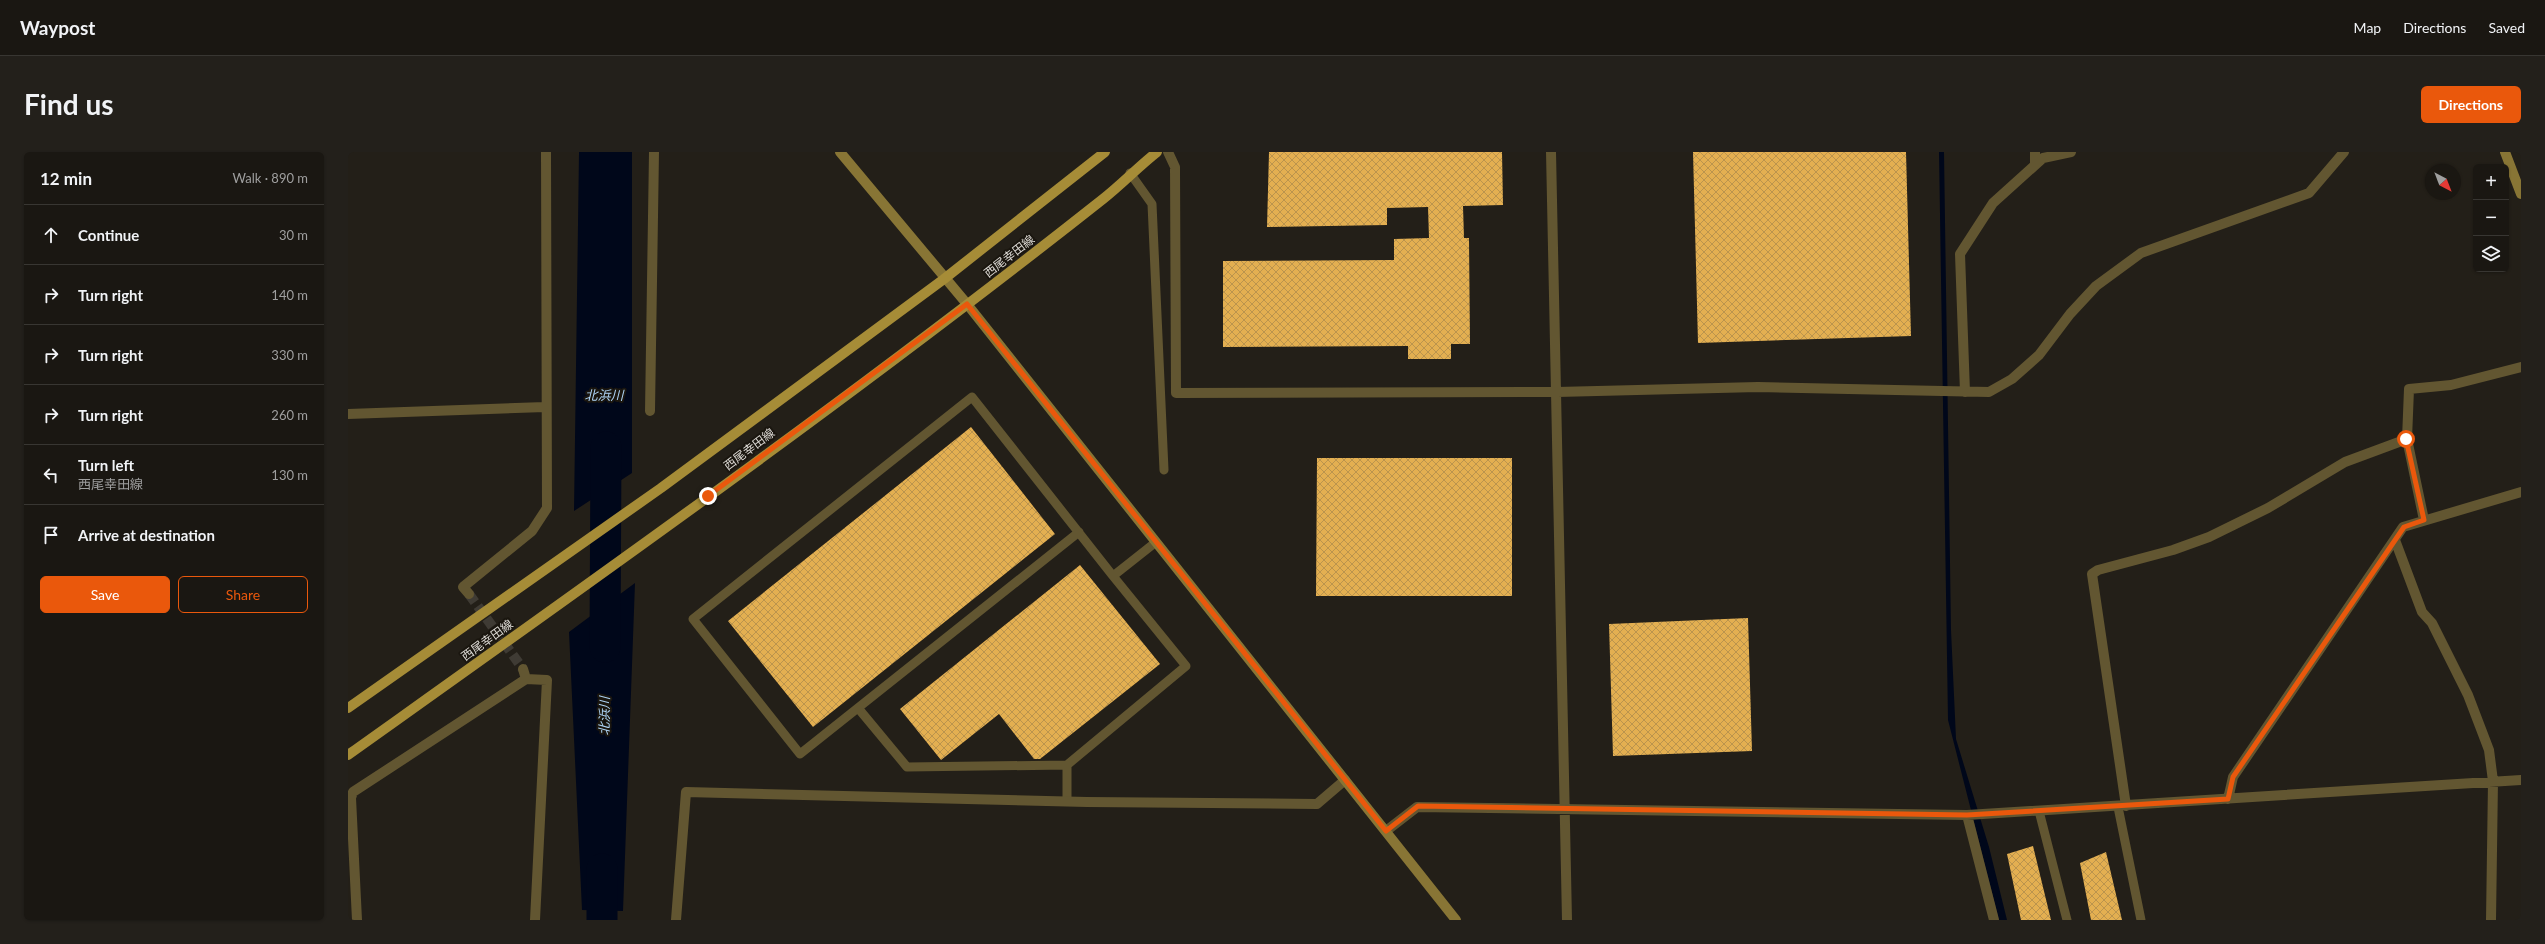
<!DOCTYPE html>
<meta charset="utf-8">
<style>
:root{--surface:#1a1712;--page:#23201b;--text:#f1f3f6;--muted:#9f9f9f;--line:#383632;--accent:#ea580c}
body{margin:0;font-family:Lato,"Noto Sans JP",sans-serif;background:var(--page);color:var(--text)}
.controls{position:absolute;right:12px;top:12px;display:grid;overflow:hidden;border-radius:6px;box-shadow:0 1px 3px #0004}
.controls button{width:36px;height:36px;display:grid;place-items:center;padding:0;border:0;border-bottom:1px solid var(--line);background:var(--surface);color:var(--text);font:20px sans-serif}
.compass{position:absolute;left:2077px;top:12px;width:36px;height:36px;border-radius:50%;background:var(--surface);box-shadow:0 1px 3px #0004;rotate:138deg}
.stop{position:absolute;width:12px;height:12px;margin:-9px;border:3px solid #ea580c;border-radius:50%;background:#fff}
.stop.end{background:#ea580c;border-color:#fff;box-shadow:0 1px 4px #0008}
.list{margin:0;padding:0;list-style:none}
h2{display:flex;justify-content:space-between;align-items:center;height:52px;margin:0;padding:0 16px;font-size:17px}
h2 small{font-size:13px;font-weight:400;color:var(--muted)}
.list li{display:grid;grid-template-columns:26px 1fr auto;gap:12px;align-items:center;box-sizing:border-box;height:60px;padding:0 16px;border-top:1px solid var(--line)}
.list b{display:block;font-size:15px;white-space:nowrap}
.list p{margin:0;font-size:13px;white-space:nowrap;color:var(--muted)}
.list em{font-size:13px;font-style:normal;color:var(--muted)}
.actions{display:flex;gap:8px;padding:12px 16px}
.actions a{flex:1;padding:9px 0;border:1px solid var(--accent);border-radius:6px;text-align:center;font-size:14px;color:var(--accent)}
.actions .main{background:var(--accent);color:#fff}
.icon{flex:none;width:22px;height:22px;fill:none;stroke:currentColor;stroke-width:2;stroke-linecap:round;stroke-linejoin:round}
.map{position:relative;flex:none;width:2173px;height:768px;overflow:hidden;border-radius:6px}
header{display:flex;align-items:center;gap:24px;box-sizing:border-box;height:56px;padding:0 20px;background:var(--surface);border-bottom:1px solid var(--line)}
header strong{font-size:19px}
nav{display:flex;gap:22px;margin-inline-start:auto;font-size:14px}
.intro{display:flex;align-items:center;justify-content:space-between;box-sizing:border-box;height:96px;padding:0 24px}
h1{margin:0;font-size:28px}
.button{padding:10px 18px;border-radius:6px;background:var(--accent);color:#fff;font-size:14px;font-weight:700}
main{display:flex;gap:24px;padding:0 24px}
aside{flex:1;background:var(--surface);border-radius:6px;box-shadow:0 1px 3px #0004}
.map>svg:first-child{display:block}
</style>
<header>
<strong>Waypost</strong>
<nav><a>Map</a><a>Directions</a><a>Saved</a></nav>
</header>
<div class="intro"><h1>Find us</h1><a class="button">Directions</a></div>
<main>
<aside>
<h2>12 min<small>Walk · 890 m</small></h2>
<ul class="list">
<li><svg class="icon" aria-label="ahead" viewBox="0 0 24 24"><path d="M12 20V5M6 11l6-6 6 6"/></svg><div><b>Continue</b></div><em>30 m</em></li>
<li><svg class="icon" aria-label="right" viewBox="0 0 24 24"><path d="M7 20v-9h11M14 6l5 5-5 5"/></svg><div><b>Turn right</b></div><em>140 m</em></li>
<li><svg class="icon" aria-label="right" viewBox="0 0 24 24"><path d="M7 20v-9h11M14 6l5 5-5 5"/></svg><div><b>Turn right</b></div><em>330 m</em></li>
<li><svg class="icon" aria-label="right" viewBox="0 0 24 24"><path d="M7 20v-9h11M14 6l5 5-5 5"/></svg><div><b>Turn right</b></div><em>260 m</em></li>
<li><svg class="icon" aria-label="left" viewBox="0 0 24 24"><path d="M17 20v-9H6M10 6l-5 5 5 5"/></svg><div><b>Turn left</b><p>西尾幸田線</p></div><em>130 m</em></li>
<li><svg class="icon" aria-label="arrive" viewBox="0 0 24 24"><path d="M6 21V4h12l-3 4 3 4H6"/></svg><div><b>Arrive at destination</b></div></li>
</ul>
<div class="actions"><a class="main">Save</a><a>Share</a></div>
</aside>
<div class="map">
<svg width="2173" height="768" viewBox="0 0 2173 768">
<defs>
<pattern id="building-cross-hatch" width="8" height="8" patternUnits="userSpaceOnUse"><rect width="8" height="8" fill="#e3af51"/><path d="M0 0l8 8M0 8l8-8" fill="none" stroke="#bb944d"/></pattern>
</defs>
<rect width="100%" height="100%" fill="#231f18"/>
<!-- water -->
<path fill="#00071a" d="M231,0H284V321L226,359Z
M1591,0H1596L1603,478L1608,587L1641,695L1659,768H1651L1600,568Z
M287,431L275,759L234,758L221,480Z"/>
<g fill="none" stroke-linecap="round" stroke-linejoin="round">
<!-- river -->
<path stroke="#00071a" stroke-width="31" d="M257,495L258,295
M254,768V717"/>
</g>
<!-- building -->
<path fill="url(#building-cross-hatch)" d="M921,0H1154L1155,53L1115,54L1116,86H1121L1122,192H1103V207H1060V194L875,195V109L1046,108V87L1081,86L1080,55L1039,56V73L919,75Z
M1345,0H1558L1563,184L1350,191Z
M623,275L707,382L465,575L380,469Z
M969,306H1164V444H968Z
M732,413L812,512L692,607H686L651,562L593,608L552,557Z
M1400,466L1404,599L1265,604L1261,472Z
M1685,694L1703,768H1673L1659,702Z
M1758,700L1774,768H1743L1732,711Z"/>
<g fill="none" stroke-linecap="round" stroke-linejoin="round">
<!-- street-tunnel -->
<path stroke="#3f3b34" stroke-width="10" stroke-dasharray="10 5" stroke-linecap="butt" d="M121,442L175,517"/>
<!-- lane -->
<path stroke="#625631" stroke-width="9" d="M782,21L804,52L816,318
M731,380L452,602L345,467L624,245L765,424L808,390
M510,556L559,615L719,613L838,514L765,424
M719,649V613
M1770,655L1793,768
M1691,659L1719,768"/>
<!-- street -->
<path stroke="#625631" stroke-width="10" d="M820,0L827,15L828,241L1209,240L1410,235L1641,240L1664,227L1691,203L1722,162L1748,134L1793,101L1961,41L1996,0
M1203,0L1219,768
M1687,0V12
M1617,240L1612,102L1645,51L1695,6L1723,0
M302,259L306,0
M0,262L197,255
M2059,287L2061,237L2103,233L2173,215
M2047,388L2074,460L2084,471L2120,543L2141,598L2145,629L2143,768
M121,442L115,435L184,379L199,356L198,0
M175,517L178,527L199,528L187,768
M1880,647L1885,625L2055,375L2173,340
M1778,654L1744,422L1750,418L1825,398L1861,385L1920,356L1997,310L2059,287L2076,368
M1619,663L1646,768
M1038,679L1069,655L1619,663L2173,628
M9,768L3,646L5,640L178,527
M328,768L338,640L739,650L969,652L997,628"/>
<!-- secondary -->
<path stroke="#887535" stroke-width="10" d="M492,0L619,152L1108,768
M2157,0L2173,42"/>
<!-- primary -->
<path stroke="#a68c37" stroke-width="10" d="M0,556L313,336L596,127L757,0
M0,603C254,422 510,241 755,47C774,32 790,15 809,0"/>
</g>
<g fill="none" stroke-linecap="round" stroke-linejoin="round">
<!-- route -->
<path stroke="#ea580c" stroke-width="5" d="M360,344L619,152L1038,679L1070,654L1619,663L1880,647L1885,625L2056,375L2076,368L2058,287"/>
</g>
<g text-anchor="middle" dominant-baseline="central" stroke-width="4" stroke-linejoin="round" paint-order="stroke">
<!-- street labels -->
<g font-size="12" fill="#dddad5" stroke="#1a160f">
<text transform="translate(661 104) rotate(-38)">西尾幸田線</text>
<text transform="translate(401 297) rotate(-37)">西尾幸田線</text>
<text transform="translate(139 488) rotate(-36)">西尾幸田線</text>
</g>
<!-- water labels -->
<g font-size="13" font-style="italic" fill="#aed4f6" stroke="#1a160f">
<text x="256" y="243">北浜川</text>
<text transform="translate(256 564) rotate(-89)">北浜川</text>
</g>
</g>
</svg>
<div class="controls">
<button>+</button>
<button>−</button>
<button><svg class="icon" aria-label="layers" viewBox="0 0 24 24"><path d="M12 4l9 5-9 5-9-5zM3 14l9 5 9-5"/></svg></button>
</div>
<svg class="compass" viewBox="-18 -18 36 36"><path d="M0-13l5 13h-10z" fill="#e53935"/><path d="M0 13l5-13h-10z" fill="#9f9f9f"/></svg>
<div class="stop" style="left:2058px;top:287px"></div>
<div class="stop end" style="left:360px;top:344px"></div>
</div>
</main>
